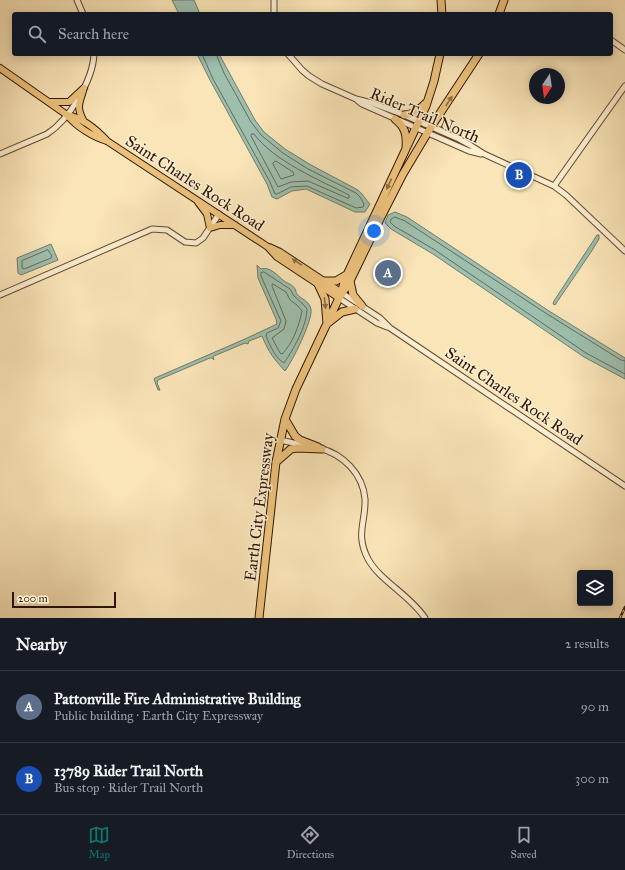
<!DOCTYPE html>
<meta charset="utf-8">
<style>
:root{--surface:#171b24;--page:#242831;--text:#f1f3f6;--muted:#9ea1a6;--line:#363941;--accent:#0f766e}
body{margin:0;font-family:"IM FELL Great Primer",serif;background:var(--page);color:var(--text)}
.controls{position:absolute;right:12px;bottom:12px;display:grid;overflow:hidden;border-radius:4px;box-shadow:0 2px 10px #0003}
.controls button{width:36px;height:36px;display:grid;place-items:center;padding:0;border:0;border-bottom:1px solid var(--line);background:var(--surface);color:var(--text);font:20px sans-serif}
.compass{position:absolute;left:529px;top:68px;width:36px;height:36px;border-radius:50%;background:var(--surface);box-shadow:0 2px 10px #0003;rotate:193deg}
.scale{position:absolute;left:12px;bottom:10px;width:104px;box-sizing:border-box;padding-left:4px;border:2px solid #2e1600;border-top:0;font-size:11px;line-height:14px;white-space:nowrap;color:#2e1600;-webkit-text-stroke:3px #fceed1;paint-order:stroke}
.you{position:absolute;left:374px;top:231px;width:14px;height:14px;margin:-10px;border:3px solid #fff;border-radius:50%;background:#1a73e8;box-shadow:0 0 0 6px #1a73e833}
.badge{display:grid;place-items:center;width:26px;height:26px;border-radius:50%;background:var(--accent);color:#fff;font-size:13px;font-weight:700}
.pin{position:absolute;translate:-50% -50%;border:2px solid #fff;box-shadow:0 1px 4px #0006}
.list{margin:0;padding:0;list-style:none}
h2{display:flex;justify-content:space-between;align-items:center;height:52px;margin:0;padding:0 16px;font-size:17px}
h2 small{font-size:13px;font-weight:400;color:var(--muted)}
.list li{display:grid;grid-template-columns:26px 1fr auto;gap:12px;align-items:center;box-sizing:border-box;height:72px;padding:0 16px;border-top:1px solid var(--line)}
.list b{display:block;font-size:15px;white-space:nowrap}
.list p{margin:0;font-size:13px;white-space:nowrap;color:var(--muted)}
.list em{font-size:13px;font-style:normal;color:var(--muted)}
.icon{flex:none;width:22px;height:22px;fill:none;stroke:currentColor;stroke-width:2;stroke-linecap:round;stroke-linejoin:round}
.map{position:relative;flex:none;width:625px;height:618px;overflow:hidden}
.search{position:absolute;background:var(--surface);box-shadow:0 2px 10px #0003;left:12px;right:12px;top:12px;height:44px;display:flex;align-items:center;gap:10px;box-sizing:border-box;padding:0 14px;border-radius:4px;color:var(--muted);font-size:15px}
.sheet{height:196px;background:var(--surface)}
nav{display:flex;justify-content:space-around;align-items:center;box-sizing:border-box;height:56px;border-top:1px solid var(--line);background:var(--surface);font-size:11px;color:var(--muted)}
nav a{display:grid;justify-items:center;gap:2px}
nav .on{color:var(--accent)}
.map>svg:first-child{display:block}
</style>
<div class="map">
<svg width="625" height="618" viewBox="0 0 625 618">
<rect width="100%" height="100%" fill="#fae5b8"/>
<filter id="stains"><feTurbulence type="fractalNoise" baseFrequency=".005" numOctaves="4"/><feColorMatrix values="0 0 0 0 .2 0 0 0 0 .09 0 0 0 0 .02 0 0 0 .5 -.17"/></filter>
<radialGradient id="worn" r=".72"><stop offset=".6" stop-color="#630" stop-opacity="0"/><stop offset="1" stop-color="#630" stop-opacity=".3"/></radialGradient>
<!-- water -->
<path fill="#9ebfae" stroke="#717b68" d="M172,0H194L200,14H179Z
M197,54H219L255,120L264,132L285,149L311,165L358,190C363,194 365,199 370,204L365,212H355L306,189L292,191L277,199L272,197L267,184L210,80Z
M395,212L407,217L549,311L625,358V379L584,357L433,254L391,229L385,223L388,215Z
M597,235H599V239L591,252L555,305L553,304L554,301Z
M51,244L58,260L21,275L18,273L17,258Z
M257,265L261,269C270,266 278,276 284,281C289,284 294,285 296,291C296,292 296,293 297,294C300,299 309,300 311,309C313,320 292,362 285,371C274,359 269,353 262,336L249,341L248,344L245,343L214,356L213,357L214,360L212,358H210L158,380L157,383L160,390H158L154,379L155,378L245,339L277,324L276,319L258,278Z"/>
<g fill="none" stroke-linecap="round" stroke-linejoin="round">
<!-- shore -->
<path stroke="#666a57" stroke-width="1" d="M202,54L213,79L270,182L275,194H277L291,187L307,186L356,208L363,207L364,204L360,197L356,193L308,169L283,153L261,135L251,122L224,73L216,54
M252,134H254C274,161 319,180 349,195V198H347L308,181L291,182L278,187L251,136Z
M274,162L276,161L293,172L294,175L281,179L273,164Z
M48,250L52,256L51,258L24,269L22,268V261Z
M264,272L290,289L294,296L303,304L307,309C307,326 293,350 284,363C275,358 270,345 266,336L267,333L278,328L281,321L261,276V273Z
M273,284L286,292L290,300L297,305L302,311C299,326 293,343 282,354L280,353L272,338L284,329L286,321L272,286Z
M625,361L621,360L547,314L405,221L395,217L391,219L390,222L394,226L435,250L586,353L625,374"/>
<defs>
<path id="minor" d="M77,0L83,14
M274,14V0
M611,40L625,50
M288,54L302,70L309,76L322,84L356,99L372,103L404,115L459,139L470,145L484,154L554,186L566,195L625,251
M357,100L362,104L469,151L481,154
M0,154L47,134C69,120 93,80 94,54
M554,186L625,86
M342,293L380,318L390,328L625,486
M0,295L152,229L167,230L185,242L196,243L203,238L219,214
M339,298L377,323L387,327
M280,440L307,446
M319,448C343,454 363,474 365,499C366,522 355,534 368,559C380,581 410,595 425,618"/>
<path id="major" d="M0,68L67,115C77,127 93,137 107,141L268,247L277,257L339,298
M83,91C78,106 77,108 84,122
M49,102H69L84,88
M67,115C82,118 97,130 107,141
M198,202L207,214L210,228L220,225H235
M269,247L280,252L342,293"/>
<path id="highway" d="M441,0L442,14
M499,14L504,0
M404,115C414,114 419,110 426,103
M395,119C405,127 407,134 406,147
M324,281H336L346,275
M350,281L353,295L362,306
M318,284L325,299L327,324
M342,290L345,279L426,106L434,81L440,54
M328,323L342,312L355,309
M285,419L295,436L300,440L318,447
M276,462L291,449L297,448L322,449
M259,618L276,462L285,419L296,389L339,298L350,281L381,217L403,174L431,127L479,54"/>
</defs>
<!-- minor casing -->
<use href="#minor" stroke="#614a2e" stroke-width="7"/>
<!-- major casing -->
<use href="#major" stroke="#2e1600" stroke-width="8"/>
<!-- highway casing -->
<use href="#highway" stroke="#2e1600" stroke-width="9"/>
<!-- minor -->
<use href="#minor" stroke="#fceed1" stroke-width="5"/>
<!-- major -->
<use href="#major" stroke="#edc27c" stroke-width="6"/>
<!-- highway -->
<use href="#highway" stroke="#edc27c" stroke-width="7"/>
<defs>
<path id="rail" d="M620,618L625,607"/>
</defs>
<!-- rail casing -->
<use href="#rail" stroke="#2e1600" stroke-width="2.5"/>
<!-- rail -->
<use href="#rail" stroke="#fceed1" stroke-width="1" stroke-dasharray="3" stroke-linecap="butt"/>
</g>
<!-- one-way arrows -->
<defs><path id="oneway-solid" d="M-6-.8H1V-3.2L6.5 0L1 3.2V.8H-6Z"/></defs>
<g fill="#8e6c3e">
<use href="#oneway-solid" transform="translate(449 101) rotate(-57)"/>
<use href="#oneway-solid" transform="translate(389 184) rotate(115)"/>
<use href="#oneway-solid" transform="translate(297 262) rotate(-146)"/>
<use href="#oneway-solid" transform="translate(325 303) rotate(84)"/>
</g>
<g text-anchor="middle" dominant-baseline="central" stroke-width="3" stroke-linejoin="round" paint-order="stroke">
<!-- street labels -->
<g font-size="16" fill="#2e1600" stroke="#fceed1">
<text transform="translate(425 115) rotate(23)">Rider Trail North</text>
<text transform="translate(195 183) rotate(33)">Saint Charles Rock Road</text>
<text transform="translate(514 396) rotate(34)">Saint Charles Rock Road</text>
<text transform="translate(259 507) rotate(-83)">Earth City Expressway</text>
</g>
</g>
<rect width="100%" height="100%" filter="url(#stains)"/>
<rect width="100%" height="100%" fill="url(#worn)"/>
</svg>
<div class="controls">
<button><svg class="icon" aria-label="layers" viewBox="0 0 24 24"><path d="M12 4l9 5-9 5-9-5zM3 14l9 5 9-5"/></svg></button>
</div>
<svg class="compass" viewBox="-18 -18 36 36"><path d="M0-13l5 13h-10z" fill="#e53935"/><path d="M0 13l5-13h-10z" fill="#9ea1a6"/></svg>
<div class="scale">200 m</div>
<div class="you"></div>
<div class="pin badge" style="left:388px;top:273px;background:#5c6f8a">A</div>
<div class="pin badge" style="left:519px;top:175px;background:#1a4fb4">B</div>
<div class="search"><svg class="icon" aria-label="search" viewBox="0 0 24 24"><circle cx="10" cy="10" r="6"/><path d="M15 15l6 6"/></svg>Search here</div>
</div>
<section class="sheet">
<h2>Nearby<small>2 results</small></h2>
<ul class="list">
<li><span class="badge" style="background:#5c6f8a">A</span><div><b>Pattonville Fire Administrative Building</b><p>Public building · Earth City Expressway</p></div><em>90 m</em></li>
<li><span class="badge" style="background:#1a4fb4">B</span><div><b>13789 Rider Trail North</b><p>Bus stop · Rider Trail North</p></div><em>300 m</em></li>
</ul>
</section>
<nav>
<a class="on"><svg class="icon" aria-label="map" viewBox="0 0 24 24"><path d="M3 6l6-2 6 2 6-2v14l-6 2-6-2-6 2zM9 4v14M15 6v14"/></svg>Map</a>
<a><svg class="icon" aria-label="directions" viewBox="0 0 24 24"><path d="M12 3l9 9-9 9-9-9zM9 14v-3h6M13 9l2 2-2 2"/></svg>Directions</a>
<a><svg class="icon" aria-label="saved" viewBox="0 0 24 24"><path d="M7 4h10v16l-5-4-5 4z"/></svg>Saved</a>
</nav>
